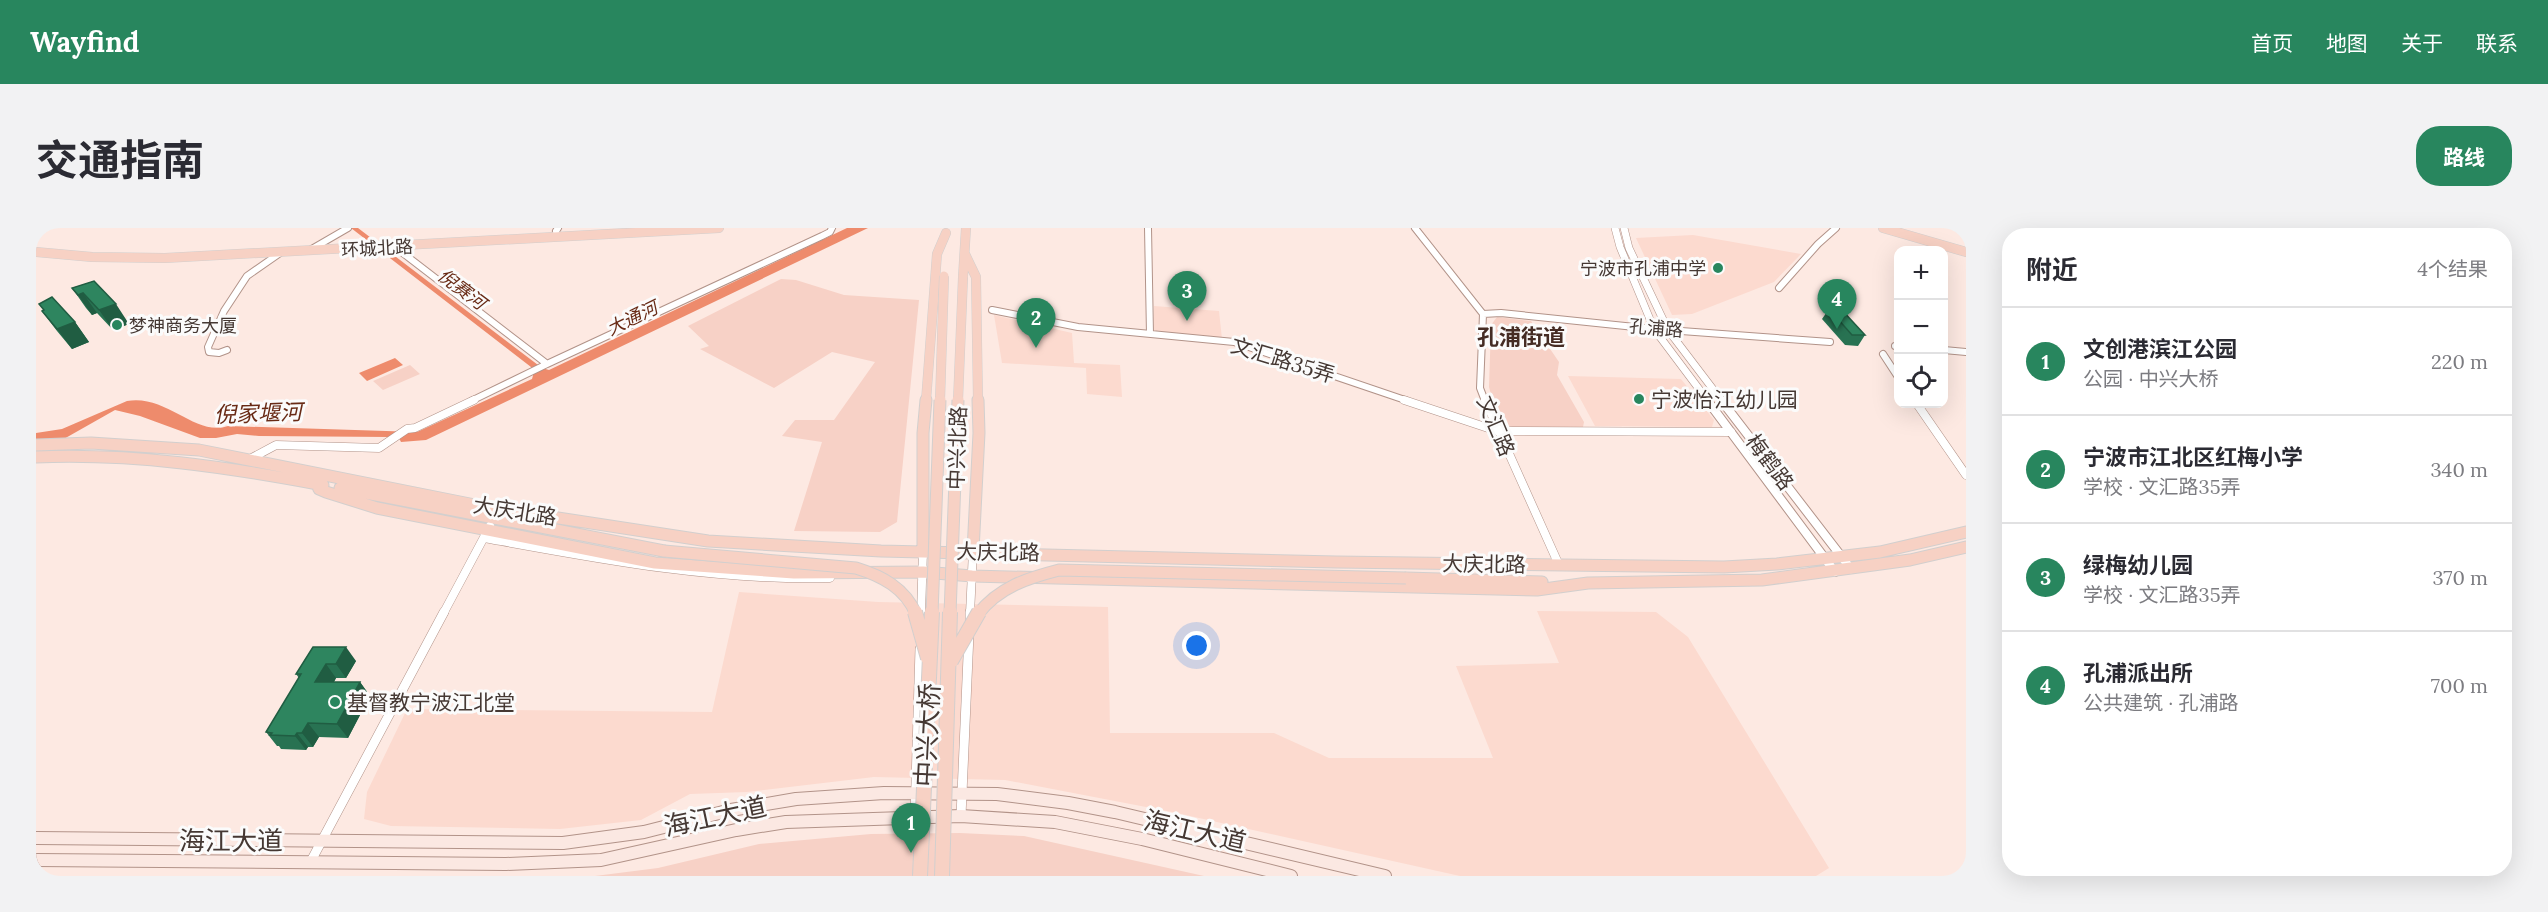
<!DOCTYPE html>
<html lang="zh">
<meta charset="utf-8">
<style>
:root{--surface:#fff;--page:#f2f2f3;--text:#2b2b33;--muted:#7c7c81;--line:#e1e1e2;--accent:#28865e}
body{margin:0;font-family:Lora,"Noto Sans SC",serif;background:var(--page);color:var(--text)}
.controls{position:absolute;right:18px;top:18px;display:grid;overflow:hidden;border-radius:12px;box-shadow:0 6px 24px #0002}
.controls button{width:54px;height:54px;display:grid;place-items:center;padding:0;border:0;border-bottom:2px solid var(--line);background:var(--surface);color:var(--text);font:30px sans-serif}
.you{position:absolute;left:1161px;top:418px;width:21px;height:21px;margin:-15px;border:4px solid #fff;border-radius:50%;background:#1a73e8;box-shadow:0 0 0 9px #1a73e833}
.badge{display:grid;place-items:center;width:39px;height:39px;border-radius:50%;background:var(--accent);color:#fff;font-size:20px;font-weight:700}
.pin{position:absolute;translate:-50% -50px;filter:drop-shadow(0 2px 3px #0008)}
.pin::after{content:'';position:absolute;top:32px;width:21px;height:18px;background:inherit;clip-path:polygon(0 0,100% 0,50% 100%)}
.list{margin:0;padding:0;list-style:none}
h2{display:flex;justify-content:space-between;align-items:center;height:78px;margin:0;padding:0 24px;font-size:26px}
h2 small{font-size:20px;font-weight:400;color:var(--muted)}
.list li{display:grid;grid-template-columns:39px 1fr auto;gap:18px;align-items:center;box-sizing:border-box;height:108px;padding:0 24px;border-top:2px solid var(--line)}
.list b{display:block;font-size:22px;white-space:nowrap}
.list p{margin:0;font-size:20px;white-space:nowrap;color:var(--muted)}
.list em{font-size:20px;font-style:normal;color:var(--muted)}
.icon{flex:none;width:33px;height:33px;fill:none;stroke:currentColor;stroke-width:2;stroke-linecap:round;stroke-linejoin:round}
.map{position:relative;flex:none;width:1930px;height:648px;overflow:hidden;border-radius:24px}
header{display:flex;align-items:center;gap:36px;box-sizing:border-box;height:84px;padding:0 30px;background:var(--accent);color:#fff}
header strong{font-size:28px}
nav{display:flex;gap:33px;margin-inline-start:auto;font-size:21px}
.intro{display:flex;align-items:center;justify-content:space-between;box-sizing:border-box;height:144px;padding:0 36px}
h1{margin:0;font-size:42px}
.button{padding:15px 27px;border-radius:24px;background:var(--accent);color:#fff;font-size:21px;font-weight:700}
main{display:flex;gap:36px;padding:0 36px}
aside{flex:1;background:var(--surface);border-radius:24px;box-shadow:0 6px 24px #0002}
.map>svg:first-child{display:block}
</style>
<header>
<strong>Wayfind</strong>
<nav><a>首页</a><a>地图</a><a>关于</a><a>联系</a></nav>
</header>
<div class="intro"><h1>交通指南</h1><a class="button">路线</a></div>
<main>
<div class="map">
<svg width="1930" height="648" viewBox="0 0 1930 648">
<rect width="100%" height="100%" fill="#fde9e2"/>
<!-- built -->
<path fill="#fcdacf" d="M1657,7L1765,26L1738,54L1656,86L1636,87L1600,10Z
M1118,78L1183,83L1186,111L1118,104Z
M958,87L1036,105L1038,135L1084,137L1086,169L1051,166L1050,140L966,135Z
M1532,148L1645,151L1678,192L1676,199L1559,198Z
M703,364L842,374L1072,379L1074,505H1238L1293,530H1457L1420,438L1523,435L1501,383L1620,384L1652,409L1793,640L1780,648H1424L1136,584L969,552L838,549L711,564L654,566L605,592L524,601L355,598L328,591L331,564L371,481L676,484Z"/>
<!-- green -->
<path fill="#f7d1c6" d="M745,51L760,52L808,67L883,72L861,294L844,304L758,303L786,214L746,208L759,192H798L839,134L796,124L738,160L664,121L673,118L652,98Z
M1461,89L1495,93L1523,134L1521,147L1548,194L1547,199L1480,200L1469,197L1456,170L1453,159L1455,97Z
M374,137L384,146L347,162L337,153Z
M924,605L988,608L1168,648H559L622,640L723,616L835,606Z"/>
<!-- water -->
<path fill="#ee8b6c" d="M315,0H322L506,140L513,142L811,0H832L390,212L365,214L363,210L353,209L223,208L201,206L180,210H164L104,188L79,182L26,212L0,213V205L26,201L91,173C131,166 159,209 192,198L381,204L496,151L498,144L495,139Z
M359,130L367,137L331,153L323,145Z"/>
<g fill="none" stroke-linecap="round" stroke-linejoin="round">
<defs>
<path id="minor-far2" d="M1112,0L1114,106
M1379,0L1447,86L1444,160L1449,173
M520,3L522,0
M359,19L511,136L786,8L794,4L796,0
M274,22L312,0
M1743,60L1782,16L1800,0
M956,82L1042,99L1198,114L1372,173
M1447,86L1465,85L1618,101L1794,114
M1859,118H1862
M191,122L183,125L173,124L172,119L188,83L211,48L244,25
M1908,122L1930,124
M1847,126L1862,149
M435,173L511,136"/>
<path id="minor-far1" d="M1368,172L1461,203L1695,204
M1449,172L1523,337
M1881,176L1930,247
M212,232L240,217L343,220L371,201L379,200L438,172
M448,310C563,331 676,353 794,350
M407,386L454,298
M885,386L887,323
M934,386L937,323"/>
<path id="minor" d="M885,391V384
M934,395V384
M925,588L933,406
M879,589L884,421
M275,633L408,384"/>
<path id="tertiary-far1" d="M1579,0L1584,19L1618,101L1672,173
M1588,0L1593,20L1632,102L1686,173"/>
<path id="tertiary" d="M1671,172L1799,344
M1685,172L1815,341"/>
<path id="secondary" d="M0,610L527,615L608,604L695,582L760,571L848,565L961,566L1032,575L1079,584L1349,648
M0,632L470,636L565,632L700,602L750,594L925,588L1019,594L1106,611L1255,648"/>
<path id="primary-far1" d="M1847,0L1930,24
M0,24L56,29L129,30L683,0
M929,26L940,49L942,173
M927,49L930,0
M890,173L901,26L910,5"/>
<path id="primary" d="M0,217L55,215L163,222L444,278L672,313L845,323L1300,334L1688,339L1741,336L1844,324L1930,304
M0,229C97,225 191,239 287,257
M281,256L283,261L290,264L341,280L619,335L758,345L887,344L936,348L1501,362L1552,355L1726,352L1874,332L1930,319
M304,260L628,323
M887,323V205L890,172
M937,323L943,205L942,172
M1370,350L1506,354"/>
</defs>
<!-- minor-far2 casing -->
<use href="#minor-far2" stroke="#b29389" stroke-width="8"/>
<!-- minor-far1 casing -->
<use href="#minor-far1" stroke="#b29389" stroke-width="9"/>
<!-- minor casing -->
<use href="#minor" stroke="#b29389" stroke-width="10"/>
<!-- tertiary-far1 casing -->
<use href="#tertiary-far1" stroke="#b29389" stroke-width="8"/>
<!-- tertiary casing -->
<use href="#tertiary" stroke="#b29389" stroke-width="10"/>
<!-- secondary casing -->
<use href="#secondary" stroke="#b29389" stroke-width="14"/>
<!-- primary-far1 casing -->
<use href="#primary-far1" stroke="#d2cfce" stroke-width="10"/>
<!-- primary casing -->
<use href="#primary" stroke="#d2cfce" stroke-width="13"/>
<!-- minor-far2 -->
<use href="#minor-far2" stroke="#fff" stroke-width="6"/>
<!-- minor-far1 -->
<use href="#minor-far1" stroke="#fff" stroke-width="8"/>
<!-- minor -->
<use href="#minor" stroke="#fff" stroke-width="9"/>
<!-- tertiary-far1 -->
<use href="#tertiary-far1" stroke="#fff" stroke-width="7"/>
<!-- tertiary -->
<use href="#tertiary" stroke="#fff" stroke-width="8"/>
<!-- secondary -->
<use href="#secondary" stroke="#fbe8e2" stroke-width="12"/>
<!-- primary-far1 -->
<use href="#primary-far1" stroke="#f7d1c4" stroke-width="9"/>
<!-- primary -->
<use href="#primary" stroke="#f7d1c4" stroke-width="11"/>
<defs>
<path id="primary-bridge-far2" d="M904,173L908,48
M922,173L927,49"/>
<path id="primary-bridge-far1" d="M628,323L820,340C846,348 869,360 880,386
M896,386L904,172
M914,386L922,172
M942,386C963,359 992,350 1023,342L1370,350"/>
<path id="primary-bridge" d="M879,384L892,430
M915,433L943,384
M884,648L896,384
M906,648L914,384"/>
</defs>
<!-- primary-bridge-far2 casing -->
<use href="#primary-bridge-far2" stroke="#d2cfce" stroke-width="10" stroke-linecap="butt"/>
<!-- primary-bridge-far1 casing -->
<use href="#primary-bridge-far1" stroke="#d2cfce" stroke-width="13" stroke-linecap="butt"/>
<!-- primary-bridge casing -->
<use href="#primary-bridge" stroke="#d2cfce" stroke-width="16" stroke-linecap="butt"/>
<!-- primary-bridge-far2 -->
<use href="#primary-bridge-far2" stroke="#f7d1c4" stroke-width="9"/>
<!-- primary-bridge-far1 -->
<use href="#primary-bridge-far1" stroke="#f7d1c4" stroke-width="11"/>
<!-- primary-bridge -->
<use href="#primary-bridge" stroke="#f7d1c4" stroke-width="14"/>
</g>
<!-- wall -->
<path fill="#287252" d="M58,53L93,96L77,102L61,85L56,87L50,80L36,60Z
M1793,81L1829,107L1822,118L1809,117L1786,91Z
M8,82L39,94L53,114L36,121L21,103L6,83Z
M277,419L320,433L310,450H300L298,454H324L334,468L312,510L283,509L277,519H272L270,522L245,521L243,518H241L230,504L263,450L260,446Z"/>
<!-- shaded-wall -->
<path fill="#205d42" d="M47,65L61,85L56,87L42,67Z
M80,76L93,96L77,102L63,82Z
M39,94L53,114L36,121L21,101Z
M310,419L320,433L310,450L300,436Z
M290,436L300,450L290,468L279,454Z
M324,454L334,468L312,510L301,496Z
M272,495L283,509L277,519L266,505Z
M261,505L272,519L270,522L259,508Z"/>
<!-- building -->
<path fill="#2e855f" stroke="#205d42" stroke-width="1.5" d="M58,53L80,76L63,82L47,65L42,67L36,60Z
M16,69L39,94L21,101L6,83L8,82L3,76Z
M1793,81H1805L1829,107H1816Z
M277,419H310L300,436H290L279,454H324L301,496L272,495L266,505H261L259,508L234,507L236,505L230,504L265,446H260Z"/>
<!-- markers -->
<g fill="#28865e" stroke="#fbfbfb" stroke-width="2">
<circle cx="1682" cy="40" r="6"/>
<circle cx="81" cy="97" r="6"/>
<circle cx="1603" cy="171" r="6"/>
<circle cx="299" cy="474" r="6"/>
</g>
<g text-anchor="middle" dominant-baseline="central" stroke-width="6" stroke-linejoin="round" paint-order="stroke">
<!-- far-street labels -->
<g font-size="18" fill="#453833" stroke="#fbfbfb">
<text transform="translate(341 20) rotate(-3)">环城北路</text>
<text transform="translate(1620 100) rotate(5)">孔浦路</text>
</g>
<!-- far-poi labels -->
<g font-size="18" fill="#453833" stroke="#fbfbfb" text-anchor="end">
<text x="1670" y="40">宁波市孔浦中学</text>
<text x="93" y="97" text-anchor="start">梦神商务大厦</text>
</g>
<!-- far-water labels -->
<g font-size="18" font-style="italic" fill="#682a15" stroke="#fbfbfb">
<text transform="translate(426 61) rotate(37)">倪赛河</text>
<text transform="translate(596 90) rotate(-26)">大通河</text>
</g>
<!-- street labels -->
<g font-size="21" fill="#453833" stroke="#fbfbfb">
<text transform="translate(1247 132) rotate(17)">文汇路35弄</text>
<text transform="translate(1460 198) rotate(67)">文汇路</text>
<text transform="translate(921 220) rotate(-88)">中兴北路</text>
<text transform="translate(1734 234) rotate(53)">梅鹤路</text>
<text transform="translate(479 283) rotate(9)">大庆北路</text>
<text transform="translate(962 324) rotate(1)">大庆北路</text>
<text transform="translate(1448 336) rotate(1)">大庆北路</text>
</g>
<!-- poi labels -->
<g font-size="21" fill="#453833" stroke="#fbfbfb" text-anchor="start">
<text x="1615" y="171">宁波怡江幼儿园</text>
<text x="311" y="474">基督教宁波江北堂</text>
</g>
<!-- far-district labels -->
<g font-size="22" font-weight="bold" fill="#452c24" stroke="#fbfbfb">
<text x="1485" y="109">孔浦街道</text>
</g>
<!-- water labels -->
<g font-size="22" font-style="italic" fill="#682a15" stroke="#fbfbfb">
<text transform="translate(222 185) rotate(-2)">倪家堰河</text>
</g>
<!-- near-street labels -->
<g font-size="26" fill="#453833" stroke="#fbfbfb">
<text transform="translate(891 507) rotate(-87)">中兴大桥</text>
<text transform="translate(679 588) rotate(-12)">海江大道</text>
<text transform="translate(1159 603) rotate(13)">海江大道</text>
<text x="195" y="612">海江大道</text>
</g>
</g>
</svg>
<div class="controls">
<button>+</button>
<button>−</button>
<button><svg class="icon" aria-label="locate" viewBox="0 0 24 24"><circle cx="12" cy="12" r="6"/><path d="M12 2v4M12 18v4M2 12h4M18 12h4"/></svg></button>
</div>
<div class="you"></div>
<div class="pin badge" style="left:875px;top:625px">1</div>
<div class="pin badge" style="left:1000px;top:120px">2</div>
<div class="pin badge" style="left:1151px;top:93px">3</div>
<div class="pin badge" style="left:1801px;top:101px">4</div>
</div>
<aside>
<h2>附近<small>4个结果</small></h2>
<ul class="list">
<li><span class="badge">1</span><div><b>文创港滨江公园</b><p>公园 · 中兴大桥</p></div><em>220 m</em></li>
<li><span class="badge">2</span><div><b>宁波市江北区红梅小学</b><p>学校 · 文汇路35弄</p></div><em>340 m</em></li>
<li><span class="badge">3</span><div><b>绿梅幼儿园</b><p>学校 · 文汇路35弄</p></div><em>370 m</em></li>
<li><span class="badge">4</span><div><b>孔浦派出所</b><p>公共建筑 · 孔浦路</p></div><em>700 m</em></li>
</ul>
</aside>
</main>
